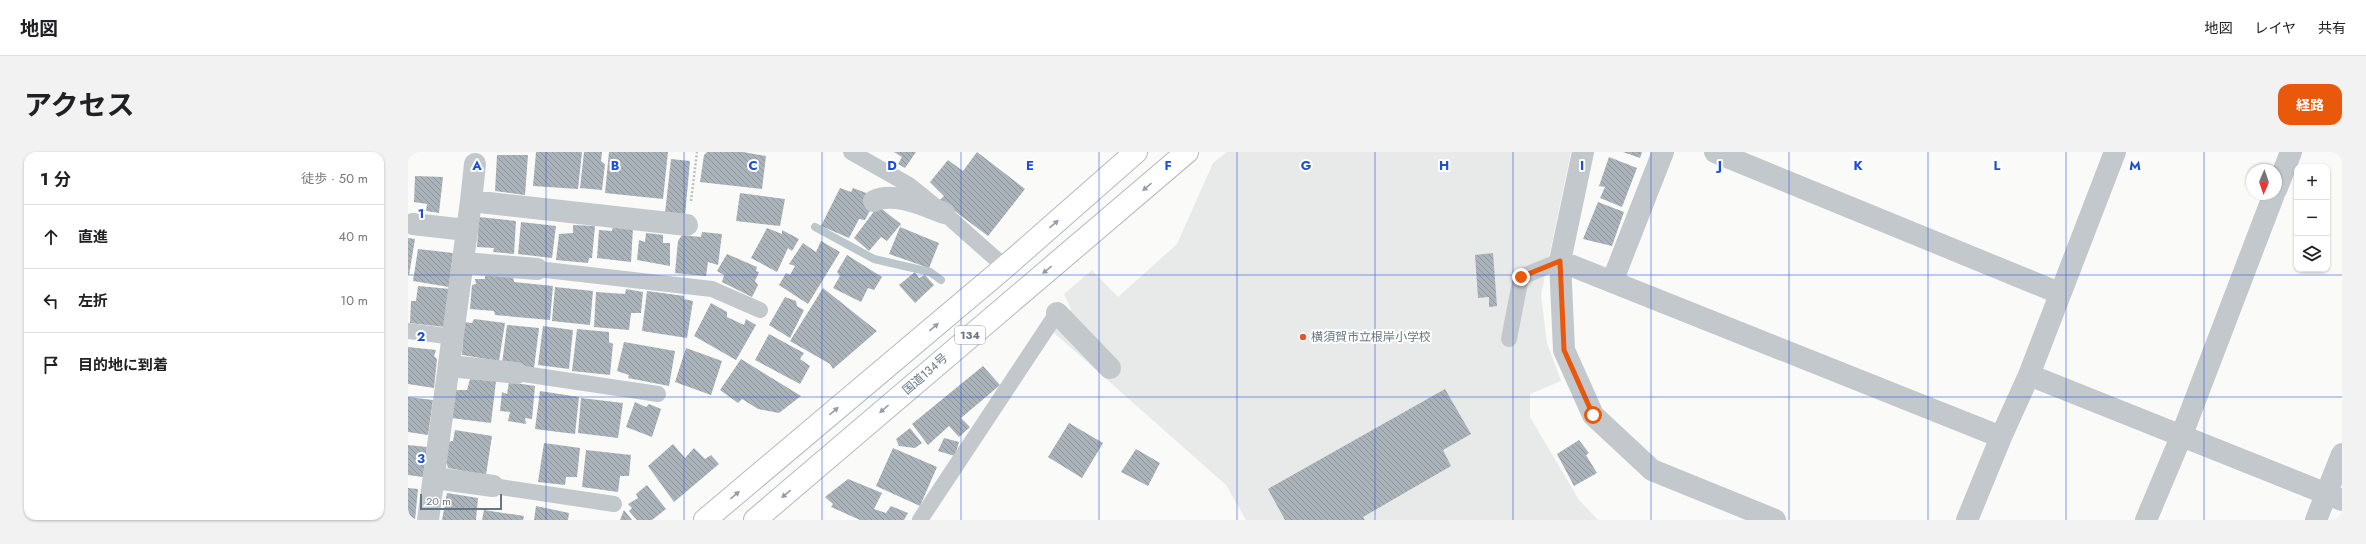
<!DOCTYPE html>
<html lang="ja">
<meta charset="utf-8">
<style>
:root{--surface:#fff;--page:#f2f2f2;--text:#202124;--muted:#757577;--line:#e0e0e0;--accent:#ea580c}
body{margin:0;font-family:Jost,"Noto Sans JP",sans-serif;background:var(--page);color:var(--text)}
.controls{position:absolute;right:12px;top:12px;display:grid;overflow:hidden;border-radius:8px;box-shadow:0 1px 3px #0004}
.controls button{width:36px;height:36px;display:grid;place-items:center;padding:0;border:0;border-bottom:1px solid var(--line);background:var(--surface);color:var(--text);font:20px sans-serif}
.compass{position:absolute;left:1838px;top:12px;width:36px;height:36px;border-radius:50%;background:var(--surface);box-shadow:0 1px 3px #0004;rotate:182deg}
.scale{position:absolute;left:12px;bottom:10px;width:82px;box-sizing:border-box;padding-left:4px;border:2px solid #657683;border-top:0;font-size:11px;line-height:14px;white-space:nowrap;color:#657683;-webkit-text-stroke:3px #fff;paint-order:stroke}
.stop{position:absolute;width:12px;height:12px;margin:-9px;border:3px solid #ea580c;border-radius:50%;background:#fff}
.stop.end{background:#ea580c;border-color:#fff;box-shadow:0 1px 4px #0008}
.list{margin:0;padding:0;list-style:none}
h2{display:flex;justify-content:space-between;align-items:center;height:52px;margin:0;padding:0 16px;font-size:17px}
h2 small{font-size:13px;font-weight:400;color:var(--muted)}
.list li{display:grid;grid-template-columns:26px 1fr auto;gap:12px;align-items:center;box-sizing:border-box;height:64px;padding:0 16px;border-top:1px solid var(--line)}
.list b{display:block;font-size:15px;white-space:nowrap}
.list em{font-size:13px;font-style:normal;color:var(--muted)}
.icon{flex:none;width:22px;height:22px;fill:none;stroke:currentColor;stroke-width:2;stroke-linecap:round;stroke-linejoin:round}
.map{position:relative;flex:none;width:1934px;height:368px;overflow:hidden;border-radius:12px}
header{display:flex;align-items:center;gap:24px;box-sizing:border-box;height:56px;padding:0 20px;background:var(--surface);border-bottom:1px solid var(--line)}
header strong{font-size:19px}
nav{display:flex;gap:22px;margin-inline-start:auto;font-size:14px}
.intro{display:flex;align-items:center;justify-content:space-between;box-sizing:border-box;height:96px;padding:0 24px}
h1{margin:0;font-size:28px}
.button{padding:10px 18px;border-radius:12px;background:var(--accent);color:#fff;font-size:14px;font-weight:700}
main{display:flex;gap:24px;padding:0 24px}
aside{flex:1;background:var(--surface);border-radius:12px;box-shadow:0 1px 3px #0004}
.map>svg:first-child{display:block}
</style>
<header>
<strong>地図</strong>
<nav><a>地図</a><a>レイヤ</a><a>共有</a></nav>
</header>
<div class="intro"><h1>アクセス</h1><a class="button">経路</a></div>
<main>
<aside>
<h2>1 分<small>徒歩 · 50 m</small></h2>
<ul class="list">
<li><svg class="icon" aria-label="ahead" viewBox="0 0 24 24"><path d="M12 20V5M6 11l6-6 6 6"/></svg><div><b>直進</b></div><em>40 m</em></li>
<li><svg class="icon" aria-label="left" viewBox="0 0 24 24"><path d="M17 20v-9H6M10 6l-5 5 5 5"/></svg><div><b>左折</b></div><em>10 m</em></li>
<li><svg class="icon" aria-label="arrive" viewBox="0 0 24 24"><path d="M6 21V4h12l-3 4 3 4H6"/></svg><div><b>目的地に到着</b></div></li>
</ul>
</aside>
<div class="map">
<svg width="1934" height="368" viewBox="0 0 1934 368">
<defs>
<pattern id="building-back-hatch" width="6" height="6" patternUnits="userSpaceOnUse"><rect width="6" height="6" fill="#aab3b9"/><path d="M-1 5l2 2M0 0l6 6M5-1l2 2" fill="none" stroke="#8e969c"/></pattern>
</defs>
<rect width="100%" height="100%" fill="#fafaf8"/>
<!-- built -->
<path fill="#e8e9e9" d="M819,0H1163L1133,143L1139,191L1153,229L1122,242V265L1171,348L1190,368H838L818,333L644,179L663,157L656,142L684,118L710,145L769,92L805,11Z"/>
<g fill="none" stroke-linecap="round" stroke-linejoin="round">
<!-- stream -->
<path stroke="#bbc7cb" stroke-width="8" d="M407,75L466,107L522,120L533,128"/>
</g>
<!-- building -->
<path fill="url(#building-back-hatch)" d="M128,0H174L170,37L125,34Z
M176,0H194L193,9L197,12L194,38L172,36Z
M201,0H260L255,47L197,41Z
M299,0H335L358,4L354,37L292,30L296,3Z
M486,0H508L497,16L490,12L494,5Z
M569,0L617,37L580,84L532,48L536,44L522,30L540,8L555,19Z
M1215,0H1234L1232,6Z
M89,3H120L117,43L87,39Z
M1201,5L1229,16L1214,55L1192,46L1197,35L1191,34Z
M263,7L282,9L277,64L257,61Z
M7,24L35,25L31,61L18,59L19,52L6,50Z
M432,36L443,40L445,36L469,45L457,68L451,67L441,86L413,74Z
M332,41L377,47L372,74L328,69Z
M1190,50L1216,60L1204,94L1175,87Z
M470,54L493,72L479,89L473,85L461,99L446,86Z
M71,65L108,69L106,102L85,100L86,96L69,95Z
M113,70L148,74L144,106L110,102Z
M165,73L187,74L184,106H181L180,111L148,108L151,82L165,81Z
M205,74L225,76L223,110L189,106L191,78L204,79Z
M492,75L531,91L521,116L481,102Z
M359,76L374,82V78L391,87L384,99L380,96L369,120L343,106Z
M294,80L314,82L310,113L300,110L298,124L267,121L270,89L274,83L293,85Z
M238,81L255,83V91H262V114L229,108L231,88L237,90Z
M0,86L7,87L1,123H0Z
M413,89L432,100L400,152L371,133L378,121L382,123L387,114L381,112L395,91L408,100Z
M10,97L45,101L41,135L5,129Z
M1085,101L1089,154L1081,155V145L1070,146L1067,103Z
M319,102L349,115L348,119L351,120L347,129L350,133L344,145L314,130L316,123L309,119Z
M439,103L474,125L466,138L460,136L453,150L425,136L432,124L429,120Z
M507,120L511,126L517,123L526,133L507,151L491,133Z
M77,121L105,123L106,130L145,134L142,168L87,163L86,159L62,157L64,133L68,132L67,127H77Z
M10,134L42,137L36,175L2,171L3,149H8Z
M147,135L185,139L182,173L144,169Z
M415,136L469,179L425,217L422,212L382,189Z
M218,137L235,140L233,161H223L221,178L186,175L188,140L217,142Z
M239,139L276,144V147L285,149L279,186L234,179Z
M377,145L388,149L389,154L396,158L382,186L361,173Z
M303,151L319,160V165L336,173L338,167L348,173L328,208L286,184Z
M66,167L97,171L91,209L54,203L56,170L64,171Z
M99,173L131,176L126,216L94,212Z
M135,174L165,178L161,217L130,213Z
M169,177L201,180V190L205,192L202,223L164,219Z
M361,182L396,201L392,207L402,214L392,232L347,208Z
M216,190L267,199L261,234L220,226L221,223L209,219Z
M0,195L28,198L26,204L29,207L26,236L0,232Z
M278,196L314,209L303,243L267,230Z
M333,207L393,244L371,261L350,257L334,247L330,251L312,238Z
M575,214L592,233L553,266L562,275L551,285L541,274L520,293L504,272Z
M62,227L88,229L83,271L43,266L46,238H59Z
M101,230L127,234L124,267L117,266L118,272L100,269L102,260L92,259L94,240L99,242Z
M1037,237L1063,282L1035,298L1043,314L955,365L957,368H877L860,337Z
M132,239L171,245L167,282L127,277Z
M0,245L25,248L20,283L0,280Z
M173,246L215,251L210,286L170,281Z
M227,250L238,255L241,252L253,257L244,285L218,275Z
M661,271L695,291L674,326L640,305Z
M502,276L514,291L507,296L491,294L488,287Z
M47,278L84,284L78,323L40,316L39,312H36L39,290L45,289Z
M536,286L551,290L547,304L530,299Z
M1171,288L1181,301L1178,303L1189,321L1166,334L1149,302Z
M136,291L172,296L169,325H158L157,333L130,330Z
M265,292L277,306L286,296L297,307L303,303L311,312L266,350L240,314Z
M0,293L19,295L15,325L0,323Z
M485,296L529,315L512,354L468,334Z
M728,297L752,311L740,334L713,320Z
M178,298L223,303L221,324H212L210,340L174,335Z
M440,327L474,341L466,357L478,361L483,354L500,361L496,368H452L423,355L425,352L417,345Z
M239,333L258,357L244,368H229L221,359L224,356L220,352L230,346L228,342Z
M0,336L10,337L7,368H0Z
M39,341L70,346L68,368H34Z
M128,354L161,361L160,368H126Z
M76,358L116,364L115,368H74Z
M216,358L224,368H212Z"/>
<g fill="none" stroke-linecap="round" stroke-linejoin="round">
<defs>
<path id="trunk" d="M297,368L597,115L728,0
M347,368L779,0"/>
</defs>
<!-- trunk casing -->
<use href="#trunk" stroke="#b4b9bd" stroke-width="24"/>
<!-- path -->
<path stroke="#bbbfc2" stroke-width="2.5" stroke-dasharray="2 2" stroke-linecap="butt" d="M283,49L289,0"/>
<!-- service -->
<path stroke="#c3c8cc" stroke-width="16" d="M443,0L501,33L536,61L597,115
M129,117L304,137L352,158
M0,179L45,185
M1101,187L1113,125L1152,109
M109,221L250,242
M85,334L206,352
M512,368L649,161"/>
<!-- minor -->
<path stroke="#c3c8cc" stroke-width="22" d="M1175,0L1152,109L1156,198L1185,263L1244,318L1367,368
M1307,0L1651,141
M1868,38L1883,0
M63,49L67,12
M466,49C486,39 517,54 536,61
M5,72L58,78
M1152,109L1593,285
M56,111L129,117
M1204,130L1255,0
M649,161L702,216
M41,214L109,221
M1621,223L1934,348
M27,326L85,334
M20,368L63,49L279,73
M1559,368L1593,285L1621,223L1707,0
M1738,368L1773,285L1866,42
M1908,368L1934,302"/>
<!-- trunk -->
<use href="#trunk" stroke="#fff" stroke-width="22"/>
</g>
<!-- one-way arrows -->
<defs><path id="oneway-solid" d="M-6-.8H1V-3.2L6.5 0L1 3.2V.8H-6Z"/></defs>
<g fill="#939fa8">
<use href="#oneway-solid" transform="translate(739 35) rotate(139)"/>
<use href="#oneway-solid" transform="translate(646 72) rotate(-41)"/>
<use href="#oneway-solid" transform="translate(639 118) rotate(141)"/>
<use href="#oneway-solid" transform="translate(526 175) rotate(-40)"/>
<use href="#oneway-solid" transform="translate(476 257) rotate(139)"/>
<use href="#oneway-solid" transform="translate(426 259) rotate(-40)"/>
<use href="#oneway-solid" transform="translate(378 342) rotate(139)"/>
<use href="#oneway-solid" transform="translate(327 343) rotate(-40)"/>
</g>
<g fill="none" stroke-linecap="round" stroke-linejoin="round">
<!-- route -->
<path stroke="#ea580c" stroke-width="5" d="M1113,125L1152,109L1156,198L1185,263"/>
</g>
<!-- grid -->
<path fill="none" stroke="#1d4ed8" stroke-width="1" stroke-opacity="0.55" d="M138,0V368M276,0V368M414,0V368M553,0V368M691,0V368M829,0V368M967,0V368M1105,0V368M1243,0V368M1381,0V368M1520,0V368M1658,0V368M1796,0V368M0,123H1934M0,245H1934"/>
<!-- markers -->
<circle fill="#e4572e" stroke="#fff" stroke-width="1.5" cx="895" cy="185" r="4"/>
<g text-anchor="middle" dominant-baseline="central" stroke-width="4" stroke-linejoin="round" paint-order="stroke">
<!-- shield labels -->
<rect fill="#fff" stroke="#939fa8" stroke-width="1" x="547" y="174" width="30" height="18" rx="3"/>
<g font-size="11" font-weight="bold" fill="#657683">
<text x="562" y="183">134</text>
</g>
<!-- poi labels -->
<g font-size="12" fill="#657683" stroke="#fff" text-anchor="start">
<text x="903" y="185">横須賀市立根岸小学校</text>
</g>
<!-- street labels -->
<g font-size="12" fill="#657683" stroke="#fff">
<text transform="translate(517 222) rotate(-41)">国道134号</text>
</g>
</g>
<g font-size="13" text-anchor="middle" font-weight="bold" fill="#1d4ed8" stroke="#fff" stroke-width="4" stroke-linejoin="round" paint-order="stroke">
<text x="69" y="18">A</text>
<text x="207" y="18">B</text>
<text x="345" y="18">C</text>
<text x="484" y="18">D</text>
<text x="622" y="18">E</text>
<text x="760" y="18">F</text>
<text x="898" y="18">G</text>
<text x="1036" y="18">H</text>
<text x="1174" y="18">I</text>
<text x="1312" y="18">J</text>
<text x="1450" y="18">K</text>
<text x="1589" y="18">L</text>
<text x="1727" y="18">M</text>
<text x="13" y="66">1</text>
<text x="13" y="189">2</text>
<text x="13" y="311">3</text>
</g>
</svg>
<div class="controls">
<button>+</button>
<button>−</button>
<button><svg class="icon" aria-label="layers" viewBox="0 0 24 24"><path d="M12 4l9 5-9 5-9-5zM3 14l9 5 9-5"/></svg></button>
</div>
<svg class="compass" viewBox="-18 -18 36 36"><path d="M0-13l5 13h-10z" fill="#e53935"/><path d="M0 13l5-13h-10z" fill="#757577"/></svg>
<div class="scale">20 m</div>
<div class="stop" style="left:1185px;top:263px"></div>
<div class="stop end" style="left:1113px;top:125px"></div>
</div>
</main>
